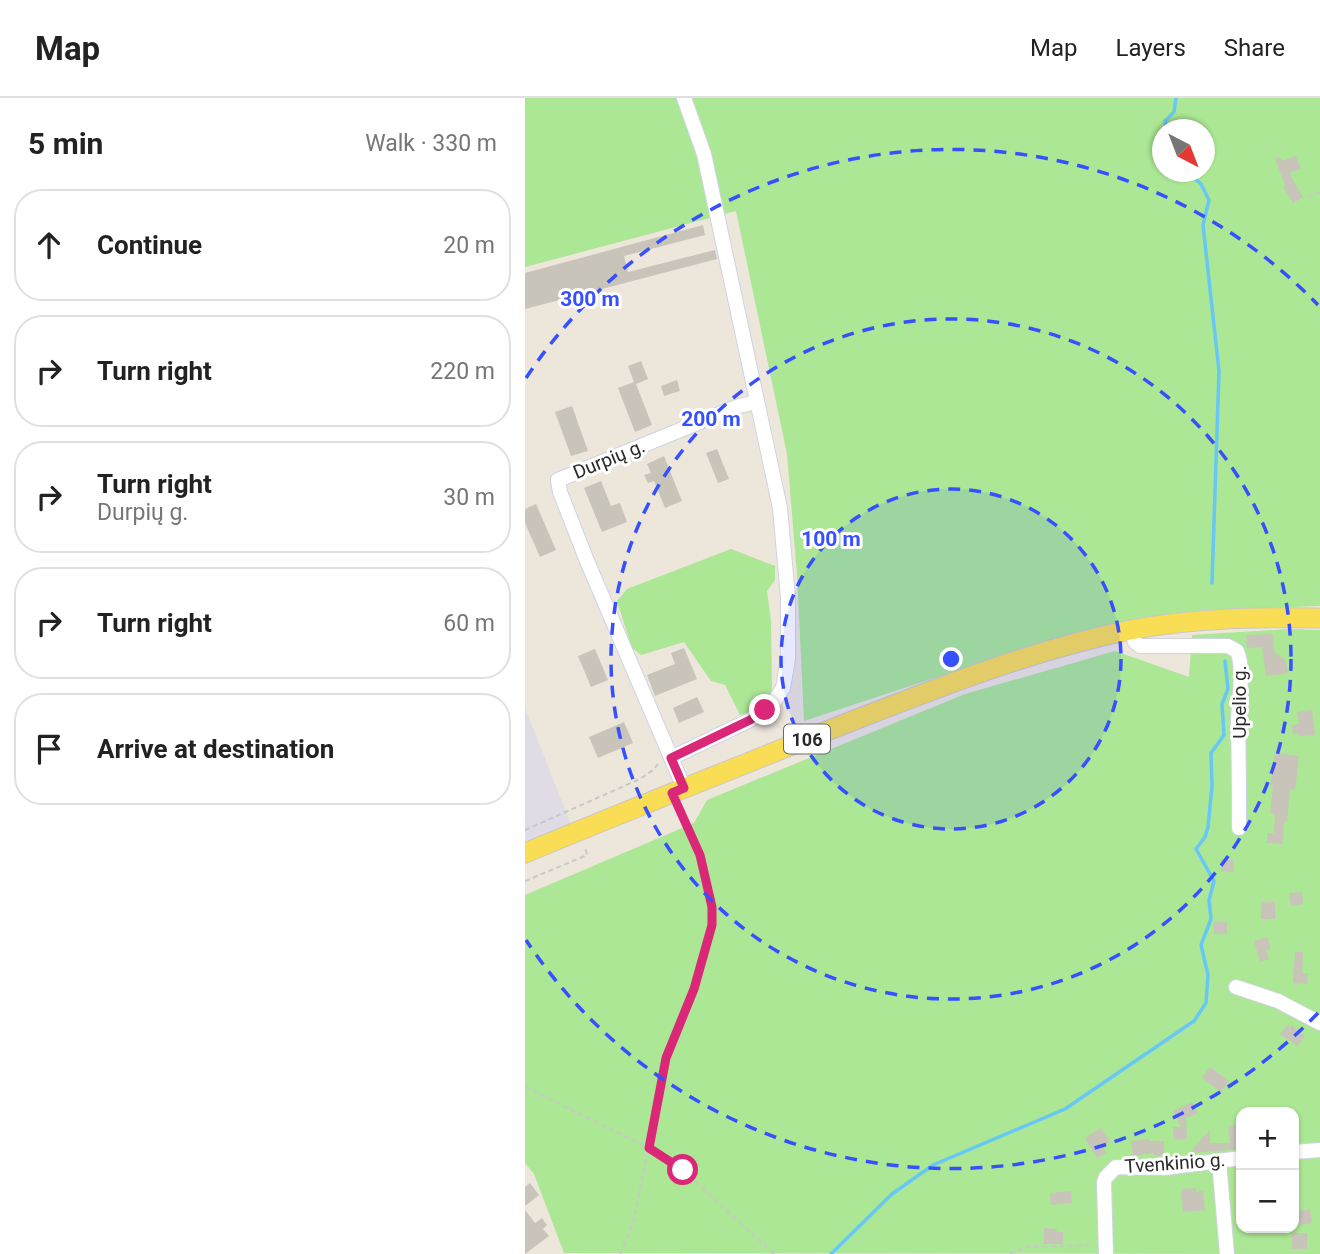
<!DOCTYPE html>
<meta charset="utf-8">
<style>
:root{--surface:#fff;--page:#f6f6f6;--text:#222;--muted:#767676;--line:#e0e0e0}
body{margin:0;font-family:Roboto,sans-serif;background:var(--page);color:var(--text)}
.controls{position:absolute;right:21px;bottom:21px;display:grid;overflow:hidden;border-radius:14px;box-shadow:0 2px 5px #0004}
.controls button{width:63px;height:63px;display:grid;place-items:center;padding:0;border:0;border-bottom:2px solid var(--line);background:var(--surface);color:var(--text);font:35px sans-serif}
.compass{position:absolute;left:627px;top:21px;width:63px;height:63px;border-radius:50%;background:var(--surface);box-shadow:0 2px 5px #0004;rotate:138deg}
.stop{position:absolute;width:21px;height:21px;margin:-16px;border:5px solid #db2777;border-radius:50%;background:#fff}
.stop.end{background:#db2777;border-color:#fff;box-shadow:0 2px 7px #0008}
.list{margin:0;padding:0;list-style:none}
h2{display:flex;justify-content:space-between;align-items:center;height:91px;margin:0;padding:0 28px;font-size:30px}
h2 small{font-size:23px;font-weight:400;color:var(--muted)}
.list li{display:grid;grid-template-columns:46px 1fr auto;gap:21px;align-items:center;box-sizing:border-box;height:112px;margin:0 14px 14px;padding:0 14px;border:2px solid var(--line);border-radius:28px}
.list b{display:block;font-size:26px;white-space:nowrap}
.list p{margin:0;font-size:23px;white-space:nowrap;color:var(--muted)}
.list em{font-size:23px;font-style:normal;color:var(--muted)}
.icon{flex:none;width:38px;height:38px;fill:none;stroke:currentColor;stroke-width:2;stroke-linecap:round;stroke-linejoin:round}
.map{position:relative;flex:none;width:795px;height:1156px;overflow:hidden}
header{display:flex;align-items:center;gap:42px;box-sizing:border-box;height:98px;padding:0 35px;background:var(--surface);border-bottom:2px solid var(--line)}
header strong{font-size:33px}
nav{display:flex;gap:38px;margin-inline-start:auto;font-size:24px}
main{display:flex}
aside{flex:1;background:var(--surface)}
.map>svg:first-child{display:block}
</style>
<header>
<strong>Map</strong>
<nav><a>Map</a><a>Layers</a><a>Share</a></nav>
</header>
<main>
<aside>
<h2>5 min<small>Walk · 330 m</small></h2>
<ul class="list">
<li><svg class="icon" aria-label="ahead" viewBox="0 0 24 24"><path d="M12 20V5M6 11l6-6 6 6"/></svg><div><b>Continue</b></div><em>20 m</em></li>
<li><svg class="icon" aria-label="right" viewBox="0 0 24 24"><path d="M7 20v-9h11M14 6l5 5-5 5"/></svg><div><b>Turn right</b></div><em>220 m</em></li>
<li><svg class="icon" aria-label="right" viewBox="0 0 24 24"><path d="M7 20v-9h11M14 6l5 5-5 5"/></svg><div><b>Turn right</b><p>Durpių g.</p></div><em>30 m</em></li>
<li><svg class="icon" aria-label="right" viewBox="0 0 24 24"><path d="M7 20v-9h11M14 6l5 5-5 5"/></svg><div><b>Turn right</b></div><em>60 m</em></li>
<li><svg class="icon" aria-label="arrive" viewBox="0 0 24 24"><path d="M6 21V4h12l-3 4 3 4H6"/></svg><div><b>Arrive at destination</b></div></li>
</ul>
</aside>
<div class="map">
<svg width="795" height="1156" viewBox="0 0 795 1156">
<rect width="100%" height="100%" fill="#ede6db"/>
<!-- industrial -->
<path fill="#dfdce5" d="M0,610L47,729L0,750Z"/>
<!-- green -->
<path fill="#abe794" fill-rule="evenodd" d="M0,0H795V508L680,512L633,519L492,553L279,623L272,476L262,356L211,113L0,169ZM638,32H680V74H638Z
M206,451L250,468V482L242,493L246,523L247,593L230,613L215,617L200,587L186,583L159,544L116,557L107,550L92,503L102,491Z
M763,531L795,532V1156L39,1155L9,1076L0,1065V797L169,725L182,702L440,596L590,553L664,579L667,537ZM716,1014H769V1130H716Z"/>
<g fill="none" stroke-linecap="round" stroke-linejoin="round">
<!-- stream -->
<path stroke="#67c8f6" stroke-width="3.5" d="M642,32L640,23L649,14L651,0
M663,74L676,86L684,102L678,127L694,273L687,485
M306,1156L367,1096L408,1067L540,1011L669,923L681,905L683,877L676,847L686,821L684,802L689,783L671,751L680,739L683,729L687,688L686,655L699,637L697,606L703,591L700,563"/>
</g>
<!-- building -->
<path fill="#c8c4ba" d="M754,58L757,63L771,58L776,71L764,75L778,99L768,105L758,89L760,88L750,60Z
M178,127L180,137L99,158L103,174L190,152L192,161L0,211V175Z
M116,263L123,281L111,286L127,327L110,334L93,290L109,284L103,268Z
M152,282L155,293L139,298L136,288Z
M47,308L63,353L46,358L30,314Z
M192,351L204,381L193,385L181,355Z
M139,358L157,403L140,410L129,383L123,385L119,377L126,375L122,366Z
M76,383L86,408L95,405L102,424L77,434L59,390Z
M11,406L31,452L15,459L0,425V411Z
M748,536L749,553L761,563L763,575L741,578L737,549L722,550L721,537Z
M159,550L172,581L130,598L122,577L150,566L146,555Z
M70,551L83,582L66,589L53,558Z
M172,599L179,614L154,625L148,610Z
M787,612L790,637L775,638L774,635L768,636L767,627L774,626L772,614Z
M99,624L108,645L73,660L64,639Z
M750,655L774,658L770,692L765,691L762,723H759L758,746L742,745V735H749L750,716L745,715L748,689L745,688Z
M696,761L709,762V774L696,773Z
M777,794L778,806L766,808L764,795Z
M737,804H750V821H736Z
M689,824H702V836H689Z
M742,839L746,850L741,852L744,861L735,864L729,843Z
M770,854H778L777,875H783L782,886L768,885Z
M763,926L765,933L766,927L780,938L772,948L755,936Z
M685,969L704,983L696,994L677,980Z
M667,1004L673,1015L661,1020L662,1041L649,1042L648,1029H656L648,1013Z
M716,1026V1051L664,1055L685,1032V1045H705L703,1028Z
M576,1030L585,1044L577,1048L581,1055L572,1060L560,1040Z
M624,1041V1043H639V1057L629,1058V1055L608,1058L606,1043Z
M5,1085L14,1097L0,1108V1089Z
M671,1090V1094L678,1093L680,1112L658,1114L656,1091Z
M546,1093L547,1105L526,1107L525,1095Z
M785,1111L787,1125L775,1127L773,1113Z
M0,1112L10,1125L17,1120L22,1127L18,1131L24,1138L0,1156Z
M519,1130L532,1131L531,1134H538V1146H519Z
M767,1135H782V1151H767Z"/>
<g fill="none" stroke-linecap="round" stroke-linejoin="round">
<defs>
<path id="minor" d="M606,532L610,544L615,548H703L712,553C720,571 713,605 713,625C714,660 714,695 714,730
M146,660L225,622L240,612L249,604L258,590L263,561V500L255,410L179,56L159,0
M159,690L62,463L35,394L33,382L214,308L232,304
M711,889L753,903L795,925
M769,1054L795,1052
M694,1063L702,1156
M581,1156L579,1084L581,1079L591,1069L640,1070L716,1060"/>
<path id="major" d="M0,755C101,713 203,673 304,632C402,594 502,553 605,532C668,520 732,519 795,520"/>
</defs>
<!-- minor casing -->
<use href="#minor" stroke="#d0d3e4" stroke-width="16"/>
<!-- major casing -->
<use href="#major" stroke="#c8c8c8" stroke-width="21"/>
<!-- path -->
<path stroke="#c8c8c8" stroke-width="2" stroke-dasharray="5 3.5" stroke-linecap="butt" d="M783,98L795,94
M0,732L115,681L128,672L134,665
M0,783L62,757L60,749
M0,989L124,1050L158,1072L249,1156
M95,1156L108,1126L141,960L169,891L187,827L186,809L175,757L154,711
M485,1156L500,1149L569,1147"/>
<!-- minor -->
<use href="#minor" stroke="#fff" stroke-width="14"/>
<!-- major -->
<use href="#major" stroke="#f9dd54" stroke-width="19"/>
</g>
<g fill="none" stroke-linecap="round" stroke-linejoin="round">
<!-- route -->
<path stroke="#db2777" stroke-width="9" d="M158,1072L124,1050L141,960L169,891L187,827V809L175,757L147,695L159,690L146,660L225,622L240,612"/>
</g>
<!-- distance rings -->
<circle cx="426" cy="561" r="170" fill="#3650ff" fill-opacity=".12"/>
<g fill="none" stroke="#3650ff" stroke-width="3.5" stroke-dasharray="12 9">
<circle cx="426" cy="561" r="170"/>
<circle cx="426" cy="561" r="340"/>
<path d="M793 915A510 510 0 0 1 1 842M1 280A510 510 0 0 1 793 207"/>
</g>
<g text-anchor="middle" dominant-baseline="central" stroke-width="6" stroke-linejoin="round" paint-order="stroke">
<!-- shield labels -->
<rect fill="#fff" stroke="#6a6a6a" stroke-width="2" x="259" y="626.5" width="46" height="29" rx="5"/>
<g font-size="18" font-weight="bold" fill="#2a2a2a">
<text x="282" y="641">106</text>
</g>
<!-- street labels -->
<g font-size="19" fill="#2a2a2a" stroke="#fff">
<text transform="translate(84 361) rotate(-22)">Durpių g.</text>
<text transform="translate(714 604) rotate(-90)">Upelio g.</text>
<text transform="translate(650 1065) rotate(-4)">Tvenkinio g.</text>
</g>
</g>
<circle cx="426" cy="561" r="10" fill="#3650ff" stroke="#fff" stroke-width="3.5"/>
<g font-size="21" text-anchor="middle" font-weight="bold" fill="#3650ff" stroke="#fff" stroke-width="6" stroke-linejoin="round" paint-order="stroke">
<text x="65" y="208">300 m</text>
<text x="186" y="328">200 m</text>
<text x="306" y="448">100 m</text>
</g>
</svg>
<div class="controls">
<button>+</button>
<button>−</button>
</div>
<svg class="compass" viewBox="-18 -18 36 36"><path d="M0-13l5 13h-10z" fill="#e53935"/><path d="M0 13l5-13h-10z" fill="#767676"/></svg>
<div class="stop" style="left:158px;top:1072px"></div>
<div class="stop end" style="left:240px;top:612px"></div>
</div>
</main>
